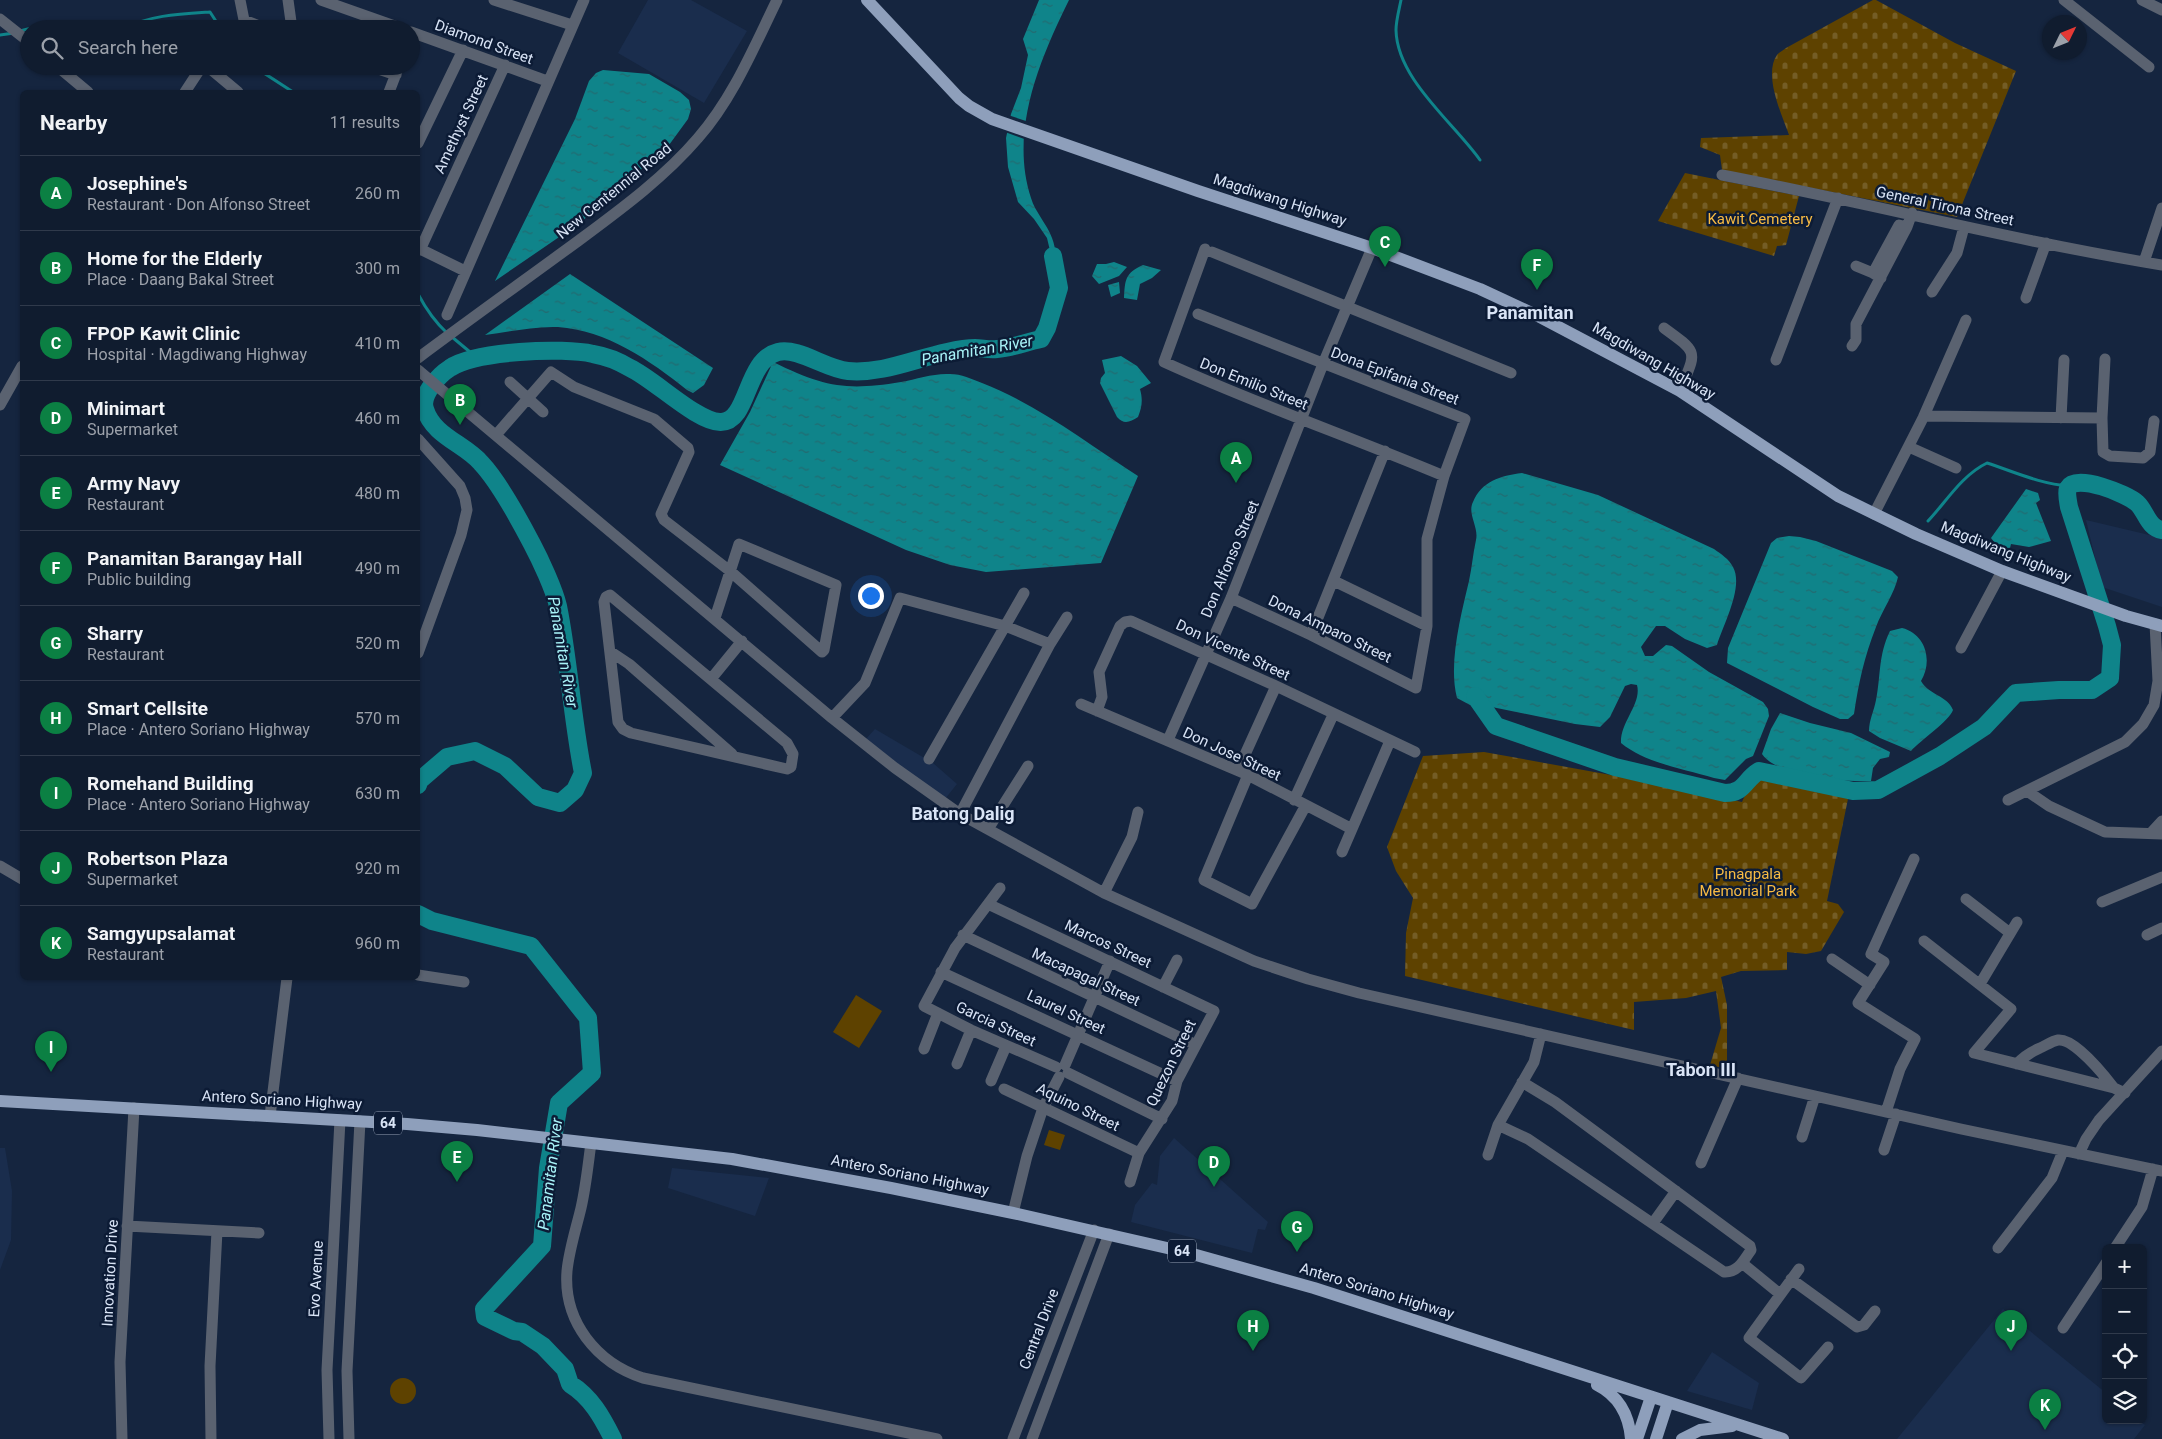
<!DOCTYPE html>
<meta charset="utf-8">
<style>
:root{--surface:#101c2f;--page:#1e293b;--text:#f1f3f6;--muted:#9ca1aa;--line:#303a4b;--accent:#0b8043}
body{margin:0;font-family:Roboto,sans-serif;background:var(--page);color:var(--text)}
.controls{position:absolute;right:15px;bottom:15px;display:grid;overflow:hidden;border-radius:8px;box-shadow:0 1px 4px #0004}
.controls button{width:45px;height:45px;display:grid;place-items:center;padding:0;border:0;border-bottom:1px solid var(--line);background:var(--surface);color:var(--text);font:25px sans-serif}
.compass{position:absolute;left:2042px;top:15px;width:45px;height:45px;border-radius:50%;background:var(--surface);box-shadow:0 1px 4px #0004;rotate:47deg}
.you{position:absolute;left:870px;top:595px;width:18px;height:18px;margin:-12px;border:4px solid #fff;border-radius:50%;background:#1a73e8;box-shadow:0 0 0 8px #1a73e833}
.badge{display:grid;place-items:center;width:32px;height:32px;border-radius:50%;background:var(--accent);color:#fff;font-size:16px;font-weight:700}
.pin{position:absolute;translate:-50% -41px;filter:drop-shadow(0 1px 2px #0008)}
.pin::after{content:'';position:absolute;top:26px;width:18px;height:15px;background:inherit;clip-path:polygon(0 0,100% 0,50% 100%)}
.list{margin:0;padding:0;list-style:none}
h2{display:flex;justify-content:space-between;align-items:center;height:65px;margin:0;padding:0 20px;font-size:21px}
h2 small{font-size:16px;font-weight:400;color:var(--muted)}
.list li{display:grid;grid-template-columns:32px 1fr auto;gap:15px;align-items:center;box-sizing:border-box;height:75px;padding:0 20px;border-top:1px solid var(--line)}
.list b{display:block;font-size:19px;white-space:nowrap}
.list p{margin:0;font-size:16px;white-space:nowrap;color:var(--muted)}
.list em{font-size:16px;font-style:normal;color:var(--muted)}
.icon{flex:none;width:28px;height:28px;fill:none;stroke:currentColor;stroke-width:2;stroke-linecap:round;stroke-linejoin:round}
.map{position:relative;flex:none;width:2162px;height:1439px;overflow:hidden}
.search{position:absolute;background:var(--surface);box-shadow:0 1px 4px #0004;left:20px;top:20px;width:400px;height:55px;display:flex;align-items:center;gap:12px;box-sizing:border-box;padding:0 18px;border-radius:28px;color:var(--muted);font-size:19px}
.panel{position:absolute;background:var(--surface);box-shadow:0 1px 4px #0004;left:20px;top:90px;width:400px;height:890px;border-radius:8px}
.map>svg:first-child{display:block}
</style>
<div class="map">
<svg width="2162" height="1439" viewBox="0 0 2162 1439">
<defs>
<pattern id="cemetery-stones" width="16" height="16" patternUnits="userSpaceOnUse" patternTransform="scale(1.25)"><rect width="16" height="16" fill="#5e4200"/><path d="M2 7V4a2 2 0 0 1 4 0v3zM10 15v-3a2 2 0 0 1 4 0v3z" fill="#745d26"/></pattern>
<pattern id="water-ripples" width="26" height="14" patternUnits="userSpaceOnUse" patternTransform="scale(1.25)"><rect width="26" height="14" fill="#0f848a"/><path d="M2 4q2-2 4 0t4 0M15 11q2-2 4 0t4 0" fill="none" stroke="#236a70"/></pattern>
</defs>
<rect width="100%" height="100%" fill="#15253f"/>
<!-- built -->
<path fill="#1a2d4d" d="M648,0H691L747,31L704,103L618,53Z
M2086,520L2162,538V607L2102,587Z
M875,729L933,763L957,784L945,799L865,740Z
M1174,1138L1268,1222L1265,1230L1258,1229L1252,1253L1131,1222L1135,1205L1152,1183L1157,1185L1160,1156Z
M0,1148H5L12,1191L11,1240L0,1270Z
M672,1168L769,1178L755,1216L668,1188Z
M2003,1309L2106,1393V1420H2139L2145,1425L2134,1439H1897Z
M1712,1352L1759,1383L1752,1410L1687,1391Z"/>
<!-- green -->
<path fill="#5e4200" d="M856,995L882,1011L859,1048L833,1032Z
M1049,1130L1065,1135L1060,1150L1044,1145Z
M390 1391a13 13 0 1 1 26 0a13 13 0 1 1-26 0Z"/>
<!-- cemetery -->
<path fill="url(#cemetery-stones)" d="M1873,0H1876L1955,43L2016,71L1957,217L1722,170L1720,155L1700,147L1701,138L1789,135C1782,115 1763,75 1777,55C1779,52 1784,50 1786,48Z
M1685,173L1799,196L1786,245L1777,246L1774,256L1658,221Z
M1484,752L1666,785L1742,802L1751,782L1758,775L1849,794L1827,901L1838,904L1844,912L1821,951L1806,954L1787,952V970L1741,971L1721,977L1727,1005V1069L1710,1065L1721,1028L1716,991L1686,998L1634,1002V1030L1405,976L1406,933L1413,898L1396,871L1387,847L1423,756Z"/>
<!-- water -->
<path fill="url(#water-ripples)" d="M1039,0H1069C1040,59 1009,131 1031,198C1035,212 1047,224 1052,238C1057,250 1056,267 1057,280L1047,238L1034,219L1018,202L1008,167L1006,138L1011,114L1021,88L1028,55L1023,39Z
M603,70L649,74L680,92L689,100L691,109L688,119L669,145L581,222L495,281L575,119L589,81L596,73Z
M1114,262L1127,267L1119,276L1099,284L1092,276L1097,264H1106Z
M1143,265L1161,270L1152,278L1140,284L1137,300L1124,298C1125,280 1125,273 1143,265Z
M570,274L713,368L704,385L693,393L687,390C651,361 606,330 558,327C534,326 509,332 485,335Z
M1119,282L1120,293L1111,297L1108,285Z
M1121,356L1137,366L1151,383L1140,389C1143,400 1142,407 1138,417C1130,422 1124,425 1117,417L1100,383L1101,378L1105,373L1102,360Z
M773,362C824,387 846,391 901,382C917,379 934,373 950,374C961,374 972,379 982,383C1039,405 1088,444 1138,476L1101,563L986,572L950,565L906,550L720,465L750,412Z
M1522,473L1598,495L1714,549C1721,554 1729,559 1733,567C1744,587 1723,625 1717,645L1707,648L1685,639L1665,626H1656L1641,647L1645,656H1653L1666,645L1672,646L1709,672L1763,702L1768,709L1769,716L1753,756L1746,759L1725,780L1714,778C1684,769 1645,763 1621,743C1620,722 1642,704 1637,685L1631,684L1625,686L1610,717L1600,727L1575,724L1487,706L1470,705L1457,698C1448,664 1461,615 1469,581C1472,567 1473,553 1476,540C1479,527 1467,514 1473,502C1482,481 1500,476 1522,473Z
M2026,489L2038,493L2040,500L2036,503L2051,541L2029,547L2011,544L2009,552H2002L1991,538Z
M1789,536L1800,537L1816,541L1892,571L1898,577C1895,592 1882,611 1876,627C1864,658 1859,681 1854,714L1848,719H1840L1813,707L1727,663L1728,648L1771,543L1777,538Z
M1902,628C1926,634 1933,661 1921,681C1930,696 1947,695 1953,710C1949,721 1921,740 1911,751L1880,738L1869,731C1869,720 1874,711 1876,700C1881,675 1878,656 1890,631Z
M1780,713L1810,723L1851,733L1890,752L1889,757L1880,759L1873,768L1871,781C1845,782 1777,777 1762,754L1771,729Z"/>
<!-- pier -->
<path fill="#15253f" d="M1008,115L1029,122L1027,140L1005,132Z"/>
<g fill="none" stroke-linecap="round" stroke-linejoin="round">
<!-- stream -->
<path stroke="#0f848a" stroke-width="3" d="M1401,0C1399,10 1396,21 1396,30C1397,79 1453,122 1480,160
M122,29C151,15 178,14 210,12L221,29
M20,31C51,22 72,24 104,29
M0,35L14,33
M253,66L293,92
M418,294C426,309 434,321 447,333
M452,337L476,357
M418,415L425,409
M1928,521C1946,502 1962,475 1987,463C2015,472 2040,484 2069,486"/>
<!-- river -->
<path stroke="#0f848a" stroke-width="18" d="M1475,696L1496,726L1615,767L1725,793C1745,793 1744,780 1759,771L1853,791L1878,790L1940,756L1984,727L2016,693L2059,690H2092L2110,678L2112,645L2107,626L2069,507C2068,501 2066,493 2068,488C2076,473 2127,494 2137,503C2146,511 2148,528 2162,530
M418,785L419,781L447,757L475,751L505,766L538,797L560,803L575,790L583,773C572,718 569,661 558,606C554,589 540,559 532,544C520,521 498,481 481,463C465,444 433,436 425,409C420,395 439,375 450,368C475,351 563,347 593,354C605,356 620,362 630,368C654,379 698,423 721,422C749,422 745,360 778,352C798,347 826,369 848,371C882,374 914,359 947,352C956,350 966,348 975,348C982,348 989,350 997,349C1012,348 1026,342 1041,339L1047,328L1059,288L1053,256
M418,914L432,921L531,946L588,1018L592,1073L559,1103L548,1168L542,1246L484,1309L485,1317L514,1331L522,1332L543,1346L565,1369L570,1384C591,1397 602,1417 613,1439"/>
<!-- minor -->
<path stroke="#5a6270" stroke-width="11" d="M240,0L244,20L267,29
M288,0L292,29
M321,0L403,29
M494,0L572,25
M2064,0L2149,67
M2142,0L2162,10
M0,19L29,42
M411,32L547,81
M57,66L88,92
M207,66L238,92
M370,66L396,75
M185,92L202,66
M389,92L399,66
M418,143L463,50
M1722,175C1869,203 2014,241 2162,265
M418,248L465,271
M1205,249L1164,362C1256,404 1351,437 1444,476
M420,250L505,65
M1212,252L1511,373
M2144,262L2162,208
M1856,266L1873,273
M1881,278L1873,273L1899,225L1907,227
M1932,292L1957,253L1964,227
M2026,298L2046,243
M1198,314L1465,419L1444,476L1427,539V626L1416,688L1311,635L1231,598
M447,315L584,0
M1664,328C1700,354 1696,351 1680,391
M1852,346L1856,340V324L1907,227L1912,213
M418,358C469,320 522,282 574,244C617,212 663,179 698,138C733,98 754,47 777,0
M2105,359L2102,418L2103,452L2110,456L2143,458L2150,452L2154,421
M1776,360L1838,198
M418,370L832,718L895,768L960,814L1104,893L1254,961L1308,979L1359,993L1961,1129L2162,1171
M510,382L543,412
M0,405L22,366
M1924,416L2102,418
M2061,418L2064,360
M496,435L551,372L574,387L654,419L688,448L689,452L661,514L664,520L730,571L822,652L824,650L836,585L739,544L715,618
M418,439L460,486L465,498L467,510L461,535L418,653
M1909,447L1956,468
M1874,514L1923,418L1966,320
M1334,581L1427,626
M610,595L787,743L793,754L791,767L787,769L631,733L623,729L618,722L604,602L606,597Z
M1311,635L1385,451
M1961,648L2002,571
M611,652L629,664L732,754
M711,679L742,641
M1081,704L1248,775L1352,829
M1097,711L1102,697L1099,672L1120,626L1125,622L1131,621L1276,686L1415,752
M832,718L865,683L900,598L1005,626L1050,644
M1168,740L1231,598L1323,364L1372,248
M929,759L1024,593
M1238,770L1276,686
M1248,775L1204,880L1252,904L1306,805
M2027,791L2049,806L2105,832L2162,834
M1294,800L1333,715
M2008,800L2125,742L2143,724L2154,705L2158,681L2155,624
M960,814L1050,644L1067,617
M988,829L1028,766
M2150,834L2162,821
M1342,852L1390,741
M0,866L22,879
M1000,888L955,948L924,1006L971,1030L1056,1067
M1104,893L1132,837L1138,812
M1966,899L2010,933
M2102,902L2162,877
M988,904L1214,1011L1177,1081L1172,1101L1139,1153L1130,1182
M963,935L1196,1045
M2147,935L2162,928
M1924,941L2011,1009L1974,1053L2114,1088L2125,1093
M1832,959L1870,985
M941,972L1177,1081
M418,975L464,982
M1980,984L2017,922
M1163,987L1177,960
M924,1049L938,1013
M957,1064L971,1030
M2017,1064C2023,1057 2031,1052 2040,1048C2045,1046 2052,1041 2058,1040C2074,1038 2104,1075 2114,1088
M1065,1065L1110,961
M1068,1073L1162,1119
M991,1081L1006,1046
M1004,1089L1139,1153
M1886,1112L1900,1069L1915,1039L1858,1003L1884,962L1871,954L1914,859
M270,1116L287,978
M1498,1125L1528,1139L1724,1272C1738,1273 1744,1260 1751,1250L1750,1246L1555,1102L1522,1082
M1802,1137L1815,1096
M591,1143C588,1165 586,1186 581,1208C576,1229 569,1250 567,1271C563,1322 597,1363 643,1378L937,1439
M1884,1150L1896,1114
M2079,1154L2086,1139L2099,1120L2162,1051
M1488,1155L1498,1125L1534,1062L1541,1034
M1701,1163L1738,1078
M1013,1213L1027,1156L1043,1108L1059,1077
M1653,1223L1676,1191
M127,1226L259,1233
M1998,1248L2052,1178L2063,1151
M2115,1248L2142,1207L2153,1169
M1742,1263L1780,1294
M1799,1269L1749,1338L1801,1378L1828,1347
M1791,1279L1857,1327L1864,1325L1875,1311
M2063,1328L2106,1263
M122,1439L120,1362L134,1108
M211,1439L210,1366L217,1231
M329,1439L327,1370L340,1120
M349,1439L347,1371L360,1121
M1013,1439L1094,1230
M1032,1439L1109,1234"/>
<!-- major -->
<path stroke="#8e9fbb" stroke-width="12" d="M867,0L959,98L969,106L992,119L1198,191L1372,248L1480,289L1536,315L1680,391L1838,496L1916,534L2002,571L2126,616L2162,626
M0,1101L407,1124L477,1130L732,1159L891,1188L1013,1213L1189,1253L1314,1288L1783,1439
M1597,1385C1619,1396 1629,1415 1631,1439
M1637,1439L1651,1397
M1656,1439L1668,1402
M1682,1439L1700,1430L1732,1426"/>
</g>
<g text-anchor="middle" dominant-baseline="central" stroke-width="5" stroke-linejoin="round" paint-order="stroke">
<!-- shield labels -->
<g fill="#0c1b35" stroke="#9ca8bc" stroke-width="1">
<rect x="374" y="1111.5" width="28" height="23" rx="4"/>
<rect x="1168" y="1239.5" width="28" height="23" rx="4"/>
</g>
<g font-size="14" font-weight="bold" fill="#d9e4f6">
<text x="388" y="1123">64</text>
<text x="1182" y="1251">64</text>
</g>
<!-- street labels -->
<g font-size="15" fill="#d9e4f6" stroke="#0c1b35">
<text transform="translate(484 42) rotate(20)">Diamond Street</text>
<text transform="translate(461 124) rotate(-65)">Amethyst Street</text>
<text transform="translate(614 191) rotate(-39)">New Centennial Road</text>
<text transform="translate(1280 200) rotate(18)">Magdiwang Highway</text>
<text transform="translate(1945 206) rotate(12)">General Tirona Street</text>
<text transform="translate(1654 361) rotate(30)">Magdiwang Highway</text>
<text transform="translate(1395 376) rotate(21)">Dona Epifania Street</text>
<text transform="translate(1254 384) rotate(22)">Don Emilio Street</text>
<text transform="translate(2006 552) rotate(22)">Magdiwang Highway</text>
<text transform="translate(1230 559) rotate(-67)">Don Alfonso Street</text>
<text transform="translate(1330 629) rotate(26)">Dona Amparo Street</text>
<text transform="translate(1233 650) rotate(25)">Don Vicente Street</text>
<text transform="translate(1232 754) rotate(25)">Don Jose Street</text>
<text transform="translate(1108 944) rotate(25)">Marcos Street</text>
<text transform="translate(1086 977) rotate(25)">Macapagal Street</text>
<text transform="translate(1066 1012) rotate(25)">Laurel Street</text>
<text transform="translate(996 1024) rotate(25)">Garcia Street</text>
<text transform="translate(1171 1063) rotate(-64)">Quezon Street</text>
<text transform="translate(282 1100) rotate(3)">Antero Soriano Highway</text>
<text transform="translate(1078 1107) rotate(26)">Aquino Street</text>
<text transform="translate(910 1175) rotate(11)">Antero Soriano Highway</text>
<text transform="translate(110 1273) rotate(-87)">Innovation Drive</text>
<text transform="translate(316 1279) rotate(-87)">Evo Avenue</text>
<text transform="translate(1377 1291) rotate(17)">Antero Soriano Highway</text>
<text transform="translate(1039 1329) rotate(-69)">Central Drive</text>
</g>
<!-- park labels -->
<g font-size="15" fill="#f8bb44" stroke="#0c1b35">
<text x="1760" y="219">Kawit Cemetery</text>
<text x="1748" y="874">Pinagpala<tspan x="1748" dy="17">Memorial Park</tspan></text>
</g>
<!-- water labels -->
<g font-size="16" font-style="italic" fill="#a8f3f8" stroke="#0c1b35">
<text transform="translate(977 350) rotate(-10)">Panamitan River</text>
<text transform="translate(563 652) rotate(80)">Panamitan River</text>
<text transform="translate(550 1174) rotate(-83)">Panamitan River</text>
</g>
<!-- quarter labels -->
<g font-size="18" font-weight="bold" fill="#d9e4f6" stroke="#0c1b35">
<text x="1530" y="312">Panamitan</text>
<text x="963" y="813">Batong Dalig</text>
<text x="1701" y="1069">Tabon III</text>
</g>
</g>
</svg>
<div class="controls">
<button>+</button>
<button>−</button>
<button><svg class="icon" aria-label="locate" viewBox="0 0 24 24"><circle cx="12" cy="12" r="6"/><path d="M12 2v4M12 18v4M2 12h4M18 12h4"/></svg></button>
<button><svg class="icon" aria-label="layers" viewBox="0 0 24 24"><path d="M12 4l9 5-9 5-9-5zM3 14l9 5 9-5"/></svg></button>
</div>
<svg class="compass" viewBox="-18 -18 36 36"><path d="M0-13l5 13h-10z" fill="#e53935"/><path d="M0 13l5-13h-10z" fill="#9ca1aa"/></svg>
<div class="you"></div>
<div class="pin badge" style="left:1236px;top:483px">A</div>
<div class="pin badge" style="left:460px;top:425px">B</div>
<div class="pin badge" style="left:1385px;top:267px">C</div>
<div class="pin badge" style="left:1214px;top:1187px">D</div>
<div class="pin badge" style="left:457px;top:1182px">E</div>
<div class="pin badge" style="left:1537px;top:290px">F</div>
<div class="pin badge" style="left:1297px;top:1252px">G</div>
<div class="pin badge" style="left:1253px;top:1351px">H</div>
<div class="pin badge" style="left:51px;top:1072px">I</div>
<div class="pin badge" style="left:2011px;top:1351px">J</div>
<div class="pin badge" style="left:2045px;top:1430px">K</div>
<div class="search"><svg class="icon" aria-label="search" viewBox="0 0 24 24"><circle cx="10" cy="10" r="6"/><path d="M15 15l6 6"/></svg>Search here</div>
<section class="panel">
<h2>Nearby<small>11 results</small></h2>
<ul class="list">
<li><span class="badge">A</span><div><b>Josephine's</b><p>Restaurant · Don Alfonso Street</p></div><em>260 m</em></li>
<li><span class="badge">B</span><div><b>Home for the Elderly</b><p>Place · Daang Bakal Street</p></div><em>300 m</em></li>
<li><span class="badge">C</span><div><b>FPOP Kawit Clinic</b><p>Hospital · Magdiwang Highway</p></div><em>410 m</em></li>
<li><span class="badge">D</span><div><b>Minimart</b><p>Supermarket</p></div><em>460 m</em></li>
<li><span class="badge">E</span><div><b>Army Navy</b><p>Restaurant</p></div><em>480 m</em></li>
<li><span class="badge">F</span><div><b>Panamitan Barangay Hall</b><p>Public building</p></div><em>490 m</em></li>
<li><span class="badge">G</span><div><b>Sharry</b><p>Restaurant</p></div><em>520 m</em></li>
<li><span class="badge">H</span><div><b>Smart Cellsite</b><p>Place · Antero Soriano Highway</p></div><em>570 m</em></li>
<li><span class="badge">I</span><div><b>Romehand Building</b><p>Place · Antero Soriano Highway</p></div><em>630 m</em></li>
<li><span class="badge">J</span><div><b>Robertson Plaza</b><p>Supermarket</p></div><em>920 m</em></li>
<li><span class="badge">K</span><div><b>Samgyupsalamat</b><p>Restaurant</p></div><em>960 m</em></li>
</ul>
</section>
</div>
